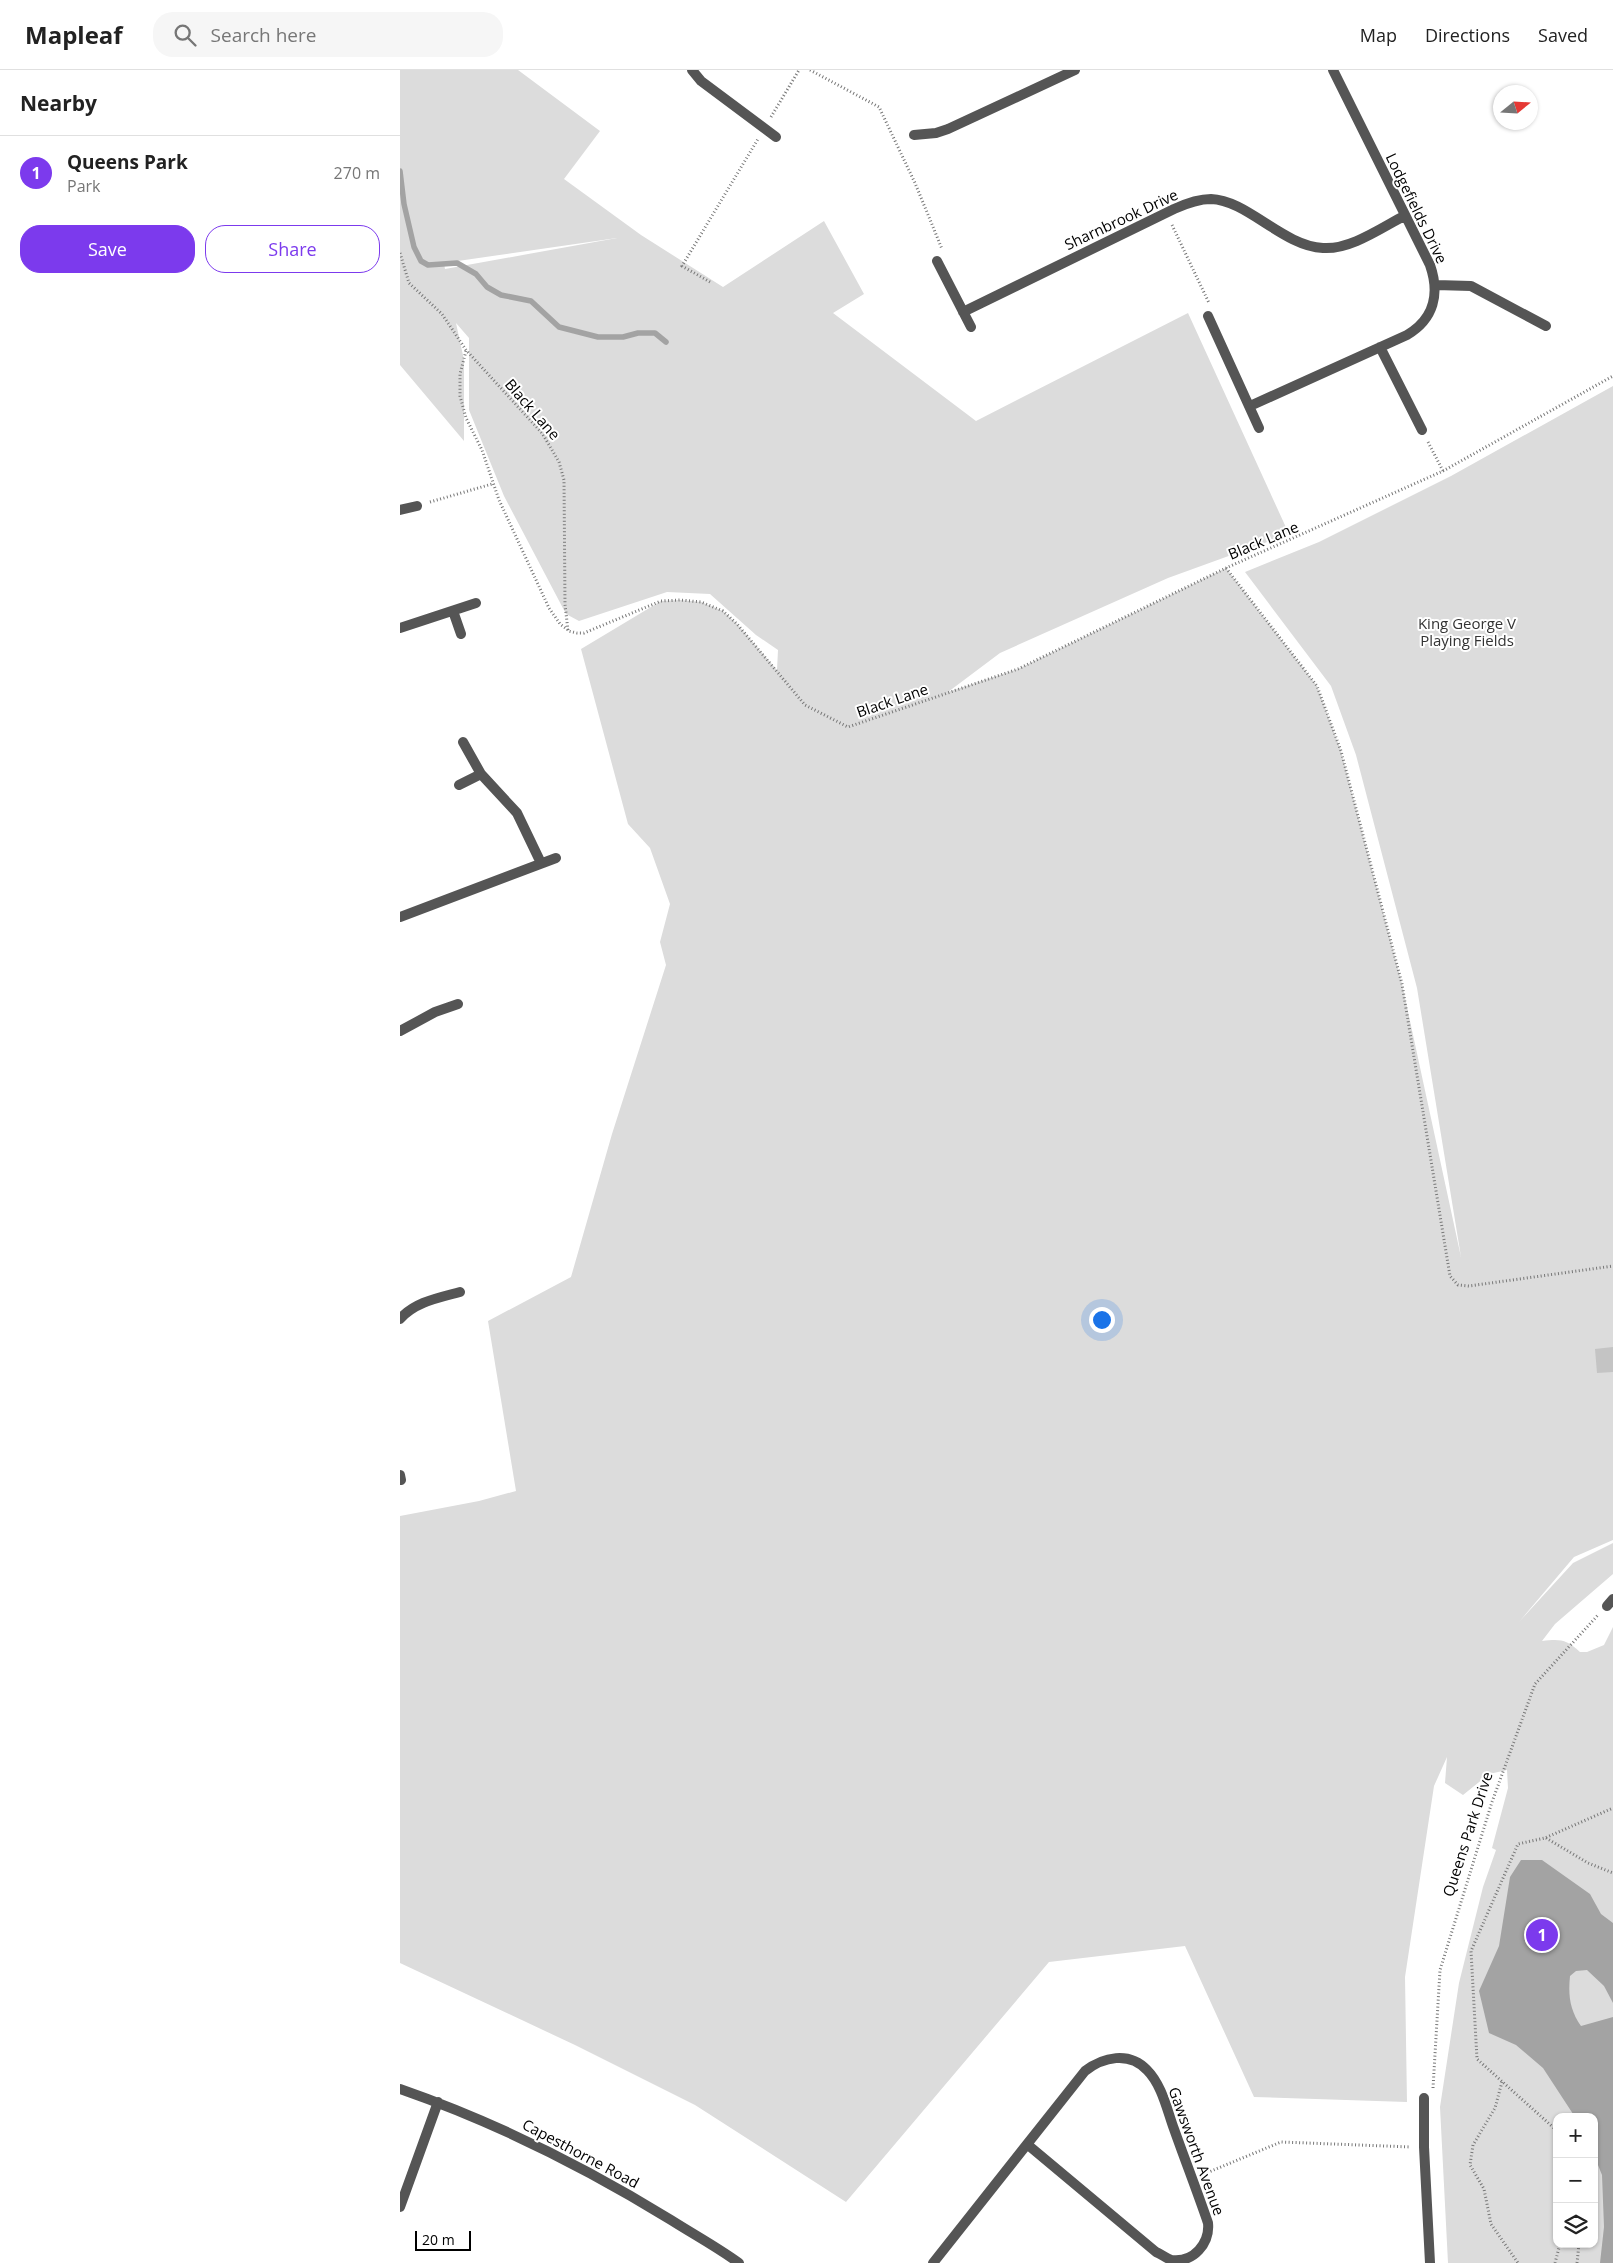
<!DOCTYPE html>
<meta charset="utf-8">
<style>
:root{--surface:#fff;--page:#f6f6f6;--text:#222;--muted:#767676;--line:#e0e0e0;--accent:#7c3aed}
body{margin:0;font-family:"Open Sans",sans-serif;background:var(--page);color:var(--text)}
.controls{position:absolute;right:15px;bottom:15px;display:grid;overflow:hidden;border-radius:10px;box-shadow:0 1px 4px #0004}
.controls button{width:45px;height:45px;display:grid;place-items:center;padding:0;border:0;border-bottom:1px solid var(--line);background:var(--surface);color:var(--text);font:25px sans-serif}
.compass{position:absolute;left:1093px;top:15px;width:45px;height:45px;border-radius:50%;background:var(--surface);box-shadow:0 1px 4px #0004;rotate:72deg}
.scale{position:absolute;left:15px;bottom:12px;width:56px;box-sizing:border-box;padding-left:5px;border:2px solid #000;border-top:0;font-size:14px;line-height:18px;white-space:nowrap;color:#000;-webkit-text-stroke:4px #fff;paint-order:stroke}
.you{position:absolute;left:701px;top:1249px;width:18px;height:18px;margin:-12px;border:4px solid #fff;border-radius:50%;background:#1a73e8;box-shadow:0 0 0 8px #1a73e833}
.badge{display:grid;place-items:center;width:32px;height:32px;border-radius:50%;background:var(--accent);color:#fff;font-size:16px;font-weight:700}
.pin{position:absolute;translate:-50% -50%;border:2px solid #fff;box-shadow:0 1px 5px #0006}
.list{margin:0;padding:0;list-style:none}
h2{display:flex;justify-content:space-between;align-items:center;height:65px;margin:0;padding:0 20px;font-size:21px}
h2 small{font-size:16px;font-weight:400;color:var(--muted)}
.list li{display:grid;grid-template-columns:32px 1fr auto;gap:15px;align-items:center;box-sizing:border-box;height:75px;padding:0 20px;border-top:1px solid var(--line)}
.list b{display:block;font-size:19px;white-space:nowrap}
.list p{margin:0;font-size:16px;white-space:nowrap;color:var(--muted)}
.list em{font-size:16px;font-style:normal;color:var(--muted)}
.actions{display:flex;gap:10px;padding:15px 20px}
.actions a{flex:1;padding:11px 0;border:1px solid var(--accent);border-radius:20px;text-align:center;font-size:18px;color:var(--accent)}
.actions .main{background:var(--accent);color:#fff}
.icon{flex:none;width:28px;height:28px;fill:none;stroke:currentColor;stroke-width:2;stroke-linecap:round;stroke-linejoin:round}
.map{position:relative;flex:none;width:1213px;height:2193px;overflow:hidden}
header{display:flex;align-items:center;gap:30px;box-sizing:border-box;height:70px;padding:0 25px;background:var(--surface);border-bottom:1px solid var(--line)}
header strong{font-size:24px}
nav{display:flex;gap:28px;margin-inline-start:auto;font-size:18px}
.search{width:350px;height:45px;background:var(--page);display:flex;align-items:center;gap:12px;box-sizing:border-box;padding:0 18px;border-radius:20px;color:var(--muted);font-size:19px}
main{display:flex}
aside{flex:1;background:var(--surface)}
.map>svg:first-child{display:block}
</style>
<header>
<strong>Mapleaf</strong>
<div class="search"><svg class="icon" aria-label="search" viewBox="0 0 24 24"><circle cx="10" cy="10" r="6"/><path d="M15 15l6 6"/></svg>Search here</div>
<nav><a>Map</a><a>Directions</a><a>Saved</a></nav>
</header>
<main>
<aside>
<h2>Nearby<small></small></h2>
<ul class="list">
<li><span class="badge">1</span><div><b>Queens Park</b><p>Park</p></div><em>270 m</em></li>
</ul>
<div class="actions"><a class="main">Save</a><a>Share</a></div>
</aside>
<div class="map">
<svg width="1213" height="2193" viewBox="0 0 1213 2193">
<rect width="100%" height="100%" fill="#fff"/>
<!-- green -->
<path fill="#dcdcdc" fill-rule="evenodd" d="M0,0H118L200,61L164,109L241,165L323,217L424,151L464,224L433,243L576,351L788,243L889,464L768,508L600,583L548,622L618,599L826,498L917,616L941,681L1002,914L1061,1187L1017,918L956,685L931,616L845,502L919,472L1051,406L1213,316V1470L1174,1487L1119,1552L1173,1493L1213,1473V1504L1155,1554L1142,1571C1160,1569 1166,1569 1180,1582H1187L1204,1575L1213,1557V2193H1048L1040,2037L1059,1913L1083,1817L1096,1780L1092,1778L1108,1718L1107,1700L1089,1704L1063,1725L1045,1713L1047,1687L1034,1716L1005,1907L1007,2032L854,2027L785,1876L649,1892L446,2132L295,2035L175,1975L0,1893V1446L79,1431L116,1421L88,1251L171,1207L212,1064L266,895L260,872L270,834L250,778L228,754L181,579L261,531L280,530L301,532L323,541L337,554L377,600L378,580L356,565L310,524L267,522L179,551L166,544L104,426L69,340V268L56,253L64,290V371L0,295ZM217,168L45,199L44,193ZM1157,2047H1194V2174H1157Z"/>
<!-- water -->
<path fill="#a3a3a3" d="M1121,1790H1142L1190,1824L1201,1844L1213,1853V1933L1204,1916L1187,1900L1176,1901L1170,1906C1168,1926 1170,1940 1181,1956L1213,1947V2193H1200L1204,2157L1202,2105L1194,2085V2047H1175L1143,1998L1116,1975L1089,1963L1079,1921L1099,1876L1110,1807Z"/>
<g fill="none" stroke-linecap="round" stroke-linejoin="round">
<!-- stream -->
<path stroke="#a3a3a3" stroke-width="5.5" d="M0,101L4,134L14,177L21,191L28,195L57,193L76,204L87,217L101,225L131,231L159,257L198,267H223L238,263H255L266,272"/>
</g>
<!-- building -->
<path fill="#c4c4c4" d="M1213,1277V1302L1197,1303L1195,1279Z"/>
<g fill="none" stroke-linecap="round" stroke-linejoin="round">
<!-- path -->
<path stroke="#777" stroke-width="3" stroke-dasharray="1 2.5" stroke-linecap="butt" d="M410,0L479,37L515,113L542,179
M371,47L399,0
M772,155L809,233
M0,183L9,213L42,244L66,280L142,363L159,392L164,410L165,534L168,561L177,563H184L261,531L280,530L301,532L323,541L337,554L405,635L448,657L618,599L826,498L1043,401L1213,306
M310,212L282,196L358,69
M66,281L60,304V326L66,348L82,380L99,430L149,538L160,554L168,560
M1028,372L1043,401
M30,432L92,414
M826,498L917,616L941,681L1002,914L1050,1206L1058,1215L1069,1216L1213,1196
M1146,1768L1188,1793L1213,1803
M1102,2012L1095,2038L1073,2075L1070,2095L1084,2119L1091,2154L1118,2193
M1033,2018L1040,1900L1092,1732L1135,1614L1198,1545
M1157,2064L1155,2059L1077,1989L1071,1881L1118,1774L1145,1768L1213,1738
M804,2104L881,2072L1011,2077
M1155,2193L1160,2174
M1177,2193L1179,2174"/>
<!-- minor -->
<path stroke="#555" stroke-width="10" d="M292,0L301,11L376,67
M514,65L536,63L548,59L675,0
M537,191L571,257
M1036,215L1071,216L1146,256
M563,242L774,139C785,134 798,129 811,129C847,130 883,176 923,178C950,180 981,158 1004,146
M808,246L859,358
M980,277L1022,360
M850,336L1007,265C1034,249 1040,224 1030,195L933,0
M0,440L17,436
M53,541L61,564
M0,558L76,533
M63,672L81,704L117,743L141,793
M59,715L81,704
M0,847L156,788
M0,961L35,942L58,934
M0,1249C15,1232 38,1228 60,1222
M0,1405L1,1410
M1207,1536L1213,1529
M0,2019C95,2052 185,2097 271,2150C293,2164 317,2177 339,2193
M1024,2028V2077L1030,2193
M0,2137L38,2032
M533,2193L685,2001C703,1987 729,1981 747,2000C762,2015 767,2040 774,2059C785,2090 797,2121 808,2153C810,2173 794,2193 771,2190C766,2188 761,2184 756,2182L628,2075"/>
</g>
<g text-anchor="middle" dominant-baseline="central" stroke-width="4" stroke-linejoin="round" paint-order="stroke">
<!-- street labels -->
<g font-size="15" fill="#000" stroke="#fff">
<text transform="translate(1017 138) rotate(64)">Lodgefields Drive</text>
<text transform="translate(721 149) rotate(-25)">Sharnbrook Drive</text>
<text transform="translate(133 339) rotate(49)">Black Lane</text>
<text transform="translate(863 470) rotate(-23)">Black Lane</text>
<text transform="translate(492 630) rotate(-19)">Black Lane</text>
<text transform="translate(1067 1764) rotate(-72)">Queens Park Drive</text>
<text transform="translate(797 2081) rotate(70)">Gawsworth Avenue</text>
<text transform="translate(181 2083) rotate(28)">Capesthorne Road</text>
</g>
<!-- park labels -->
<g font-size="15" fill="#333" stroke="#fff">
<text x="1067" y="553">King George V<tspan x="1067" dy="17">Playing Fields</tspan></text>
</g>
</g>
</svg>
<div class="controls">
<button>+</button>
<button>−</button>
<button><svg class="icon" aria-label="layers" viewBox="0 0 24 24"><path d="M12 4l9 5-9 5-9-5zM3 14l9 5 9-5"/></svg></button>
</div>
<svg class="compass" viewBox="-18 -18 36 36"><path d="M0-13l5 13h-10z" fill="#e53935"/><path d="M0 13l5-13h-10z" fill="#767676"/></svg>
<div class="scale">20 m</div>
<div class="you"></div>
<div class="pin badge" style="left:1142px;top:1865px">1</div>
</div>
</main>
